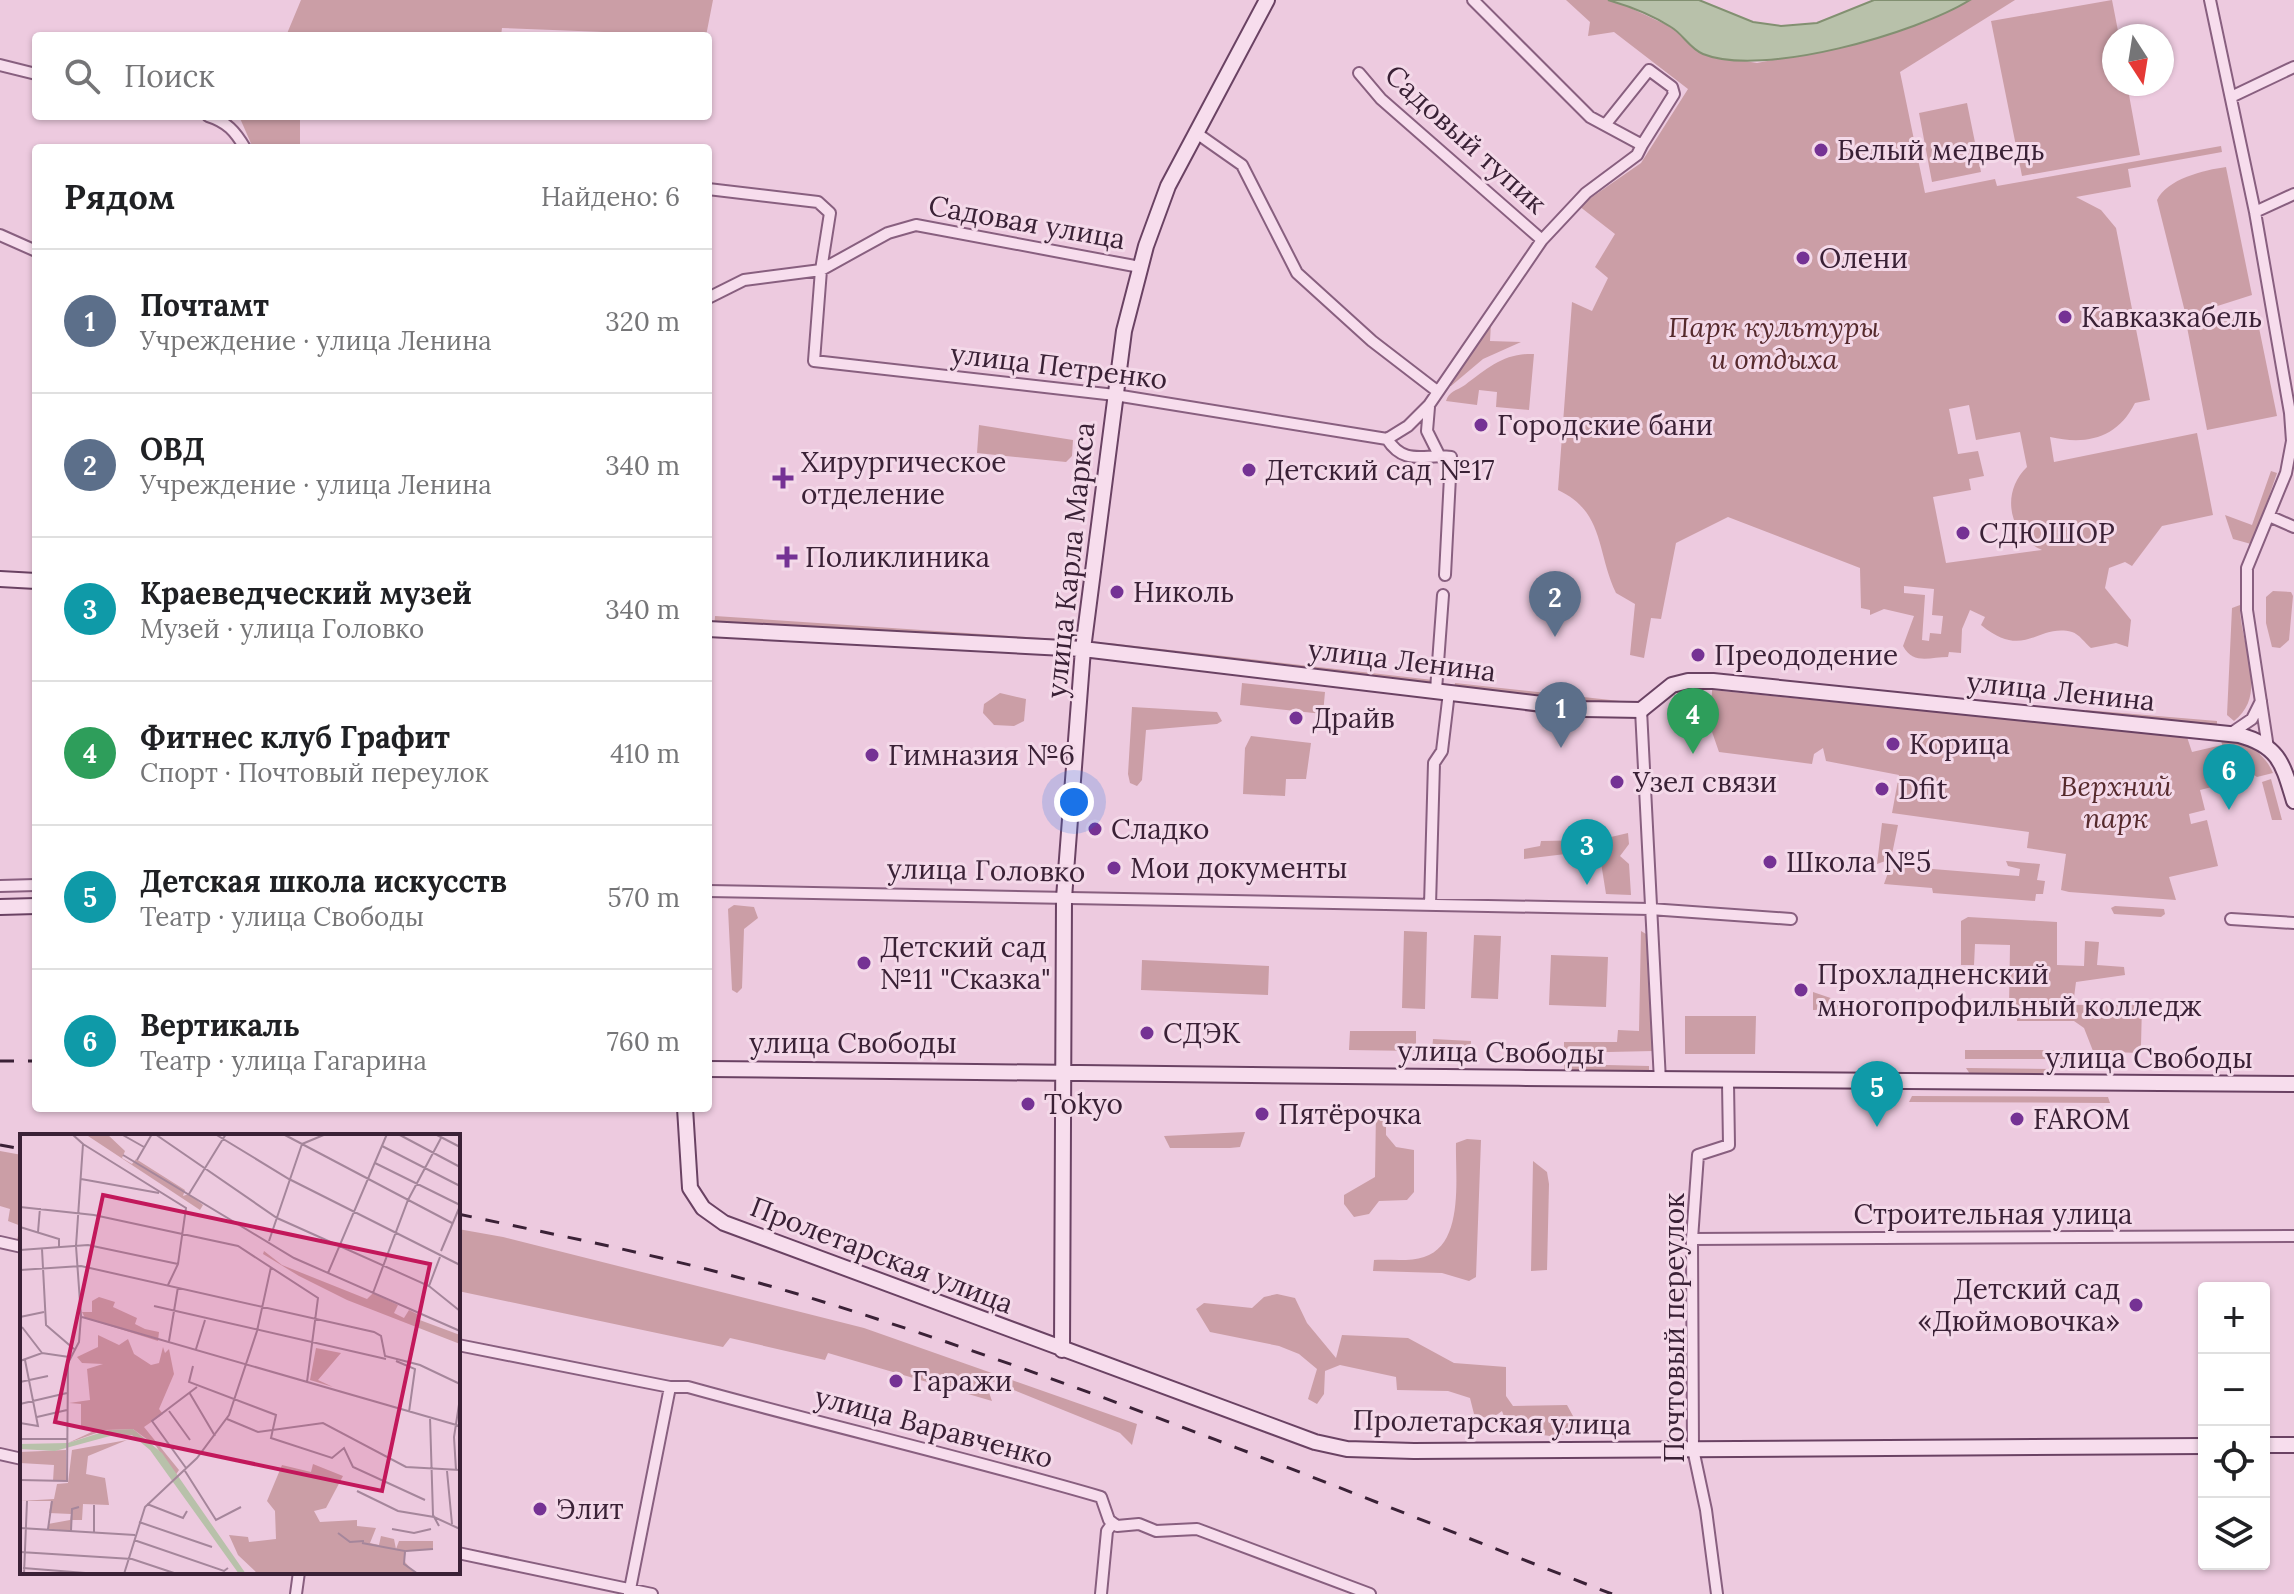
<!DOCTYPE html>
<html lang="ru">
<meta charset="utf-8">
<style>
:root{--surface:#fff;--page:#f6f6f6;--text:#202124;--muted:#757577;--line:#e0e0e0;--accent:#7c3aed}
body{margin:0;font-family:Lora,serif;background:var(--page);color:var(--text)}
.controls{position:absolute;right:24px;bottom:24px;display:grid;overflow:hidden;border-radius:8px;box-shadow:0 2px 6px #0004}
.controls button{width:72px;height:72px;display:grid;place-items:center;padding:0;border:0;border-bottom:2px solid var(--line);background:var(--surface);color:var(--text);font:40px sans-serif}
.compass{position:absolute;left:2102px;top:24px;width:72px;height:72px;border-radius:50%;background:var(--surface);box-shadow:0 2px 6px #0004;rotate:168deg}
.you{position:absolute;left:1074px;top:802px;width:28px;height:28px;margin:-20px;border:6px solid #fff;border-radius:50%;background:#1a73e8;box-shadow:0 0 0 12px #1a73e833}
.badge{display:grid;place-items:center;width:52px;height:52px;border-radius:50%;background:var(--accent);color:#fff;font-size:26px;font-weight:700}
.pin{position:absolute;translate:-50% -66px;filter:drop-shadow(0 2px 4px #0008)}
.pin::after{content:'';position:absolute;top:42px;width:28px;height:24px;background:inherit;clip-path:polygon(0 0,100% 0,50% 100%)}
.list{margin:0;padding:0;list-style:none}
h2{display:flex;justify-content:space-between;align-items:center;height:104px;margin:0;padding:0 32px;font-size:34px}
h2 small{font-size:26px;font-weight:400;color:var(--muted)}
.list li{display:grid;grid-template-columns:52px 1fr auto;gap:24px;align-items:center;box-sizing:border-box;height:144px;padding:0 32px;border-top:2px solid var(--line)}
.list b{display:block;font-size:30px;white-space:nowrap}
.list p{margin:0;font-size:26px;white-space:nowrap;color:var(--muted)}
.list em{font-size:26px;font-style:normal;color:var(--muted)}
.icon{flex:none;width:44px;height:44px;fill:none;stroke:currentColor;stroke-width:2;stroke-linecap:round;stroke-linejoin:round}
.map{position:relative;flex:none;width:2294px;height:1594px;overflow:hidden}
.search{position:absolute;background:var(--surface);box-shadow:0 2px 6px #0004;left:32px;top:32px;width:680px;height:88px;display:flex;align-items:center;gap:20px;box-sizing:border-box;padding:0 28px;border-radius:8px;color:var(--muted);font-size:30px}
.panel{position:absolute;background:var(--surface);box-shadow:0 2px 6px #0004;left:32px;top:144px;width:680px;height:968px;border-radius:8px}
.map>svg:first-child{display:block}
</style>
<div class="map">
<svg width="2294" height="1594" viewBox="0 0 2294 1594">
<rect width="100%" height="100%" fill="#edcadf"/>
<!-- green -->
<path fill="#cb9ea6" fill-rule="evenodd" d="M301,0H713L706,36L502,28L501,36H286Z
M1566,0H1608L1622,4L1673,28L1702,54L1757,63L1835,48L1917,25L1970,0H2015L1900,72L1925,193L1995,179L1997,186L2221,146L2222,152L2128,169L2131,187L2076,197L2101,210L2116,228L2150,400L2135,403C2117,439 2086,445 2050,437L2054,462L2197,433L2213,515L2162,526L2132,566L2125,562L2109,568L2105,588L2131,620L2128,647L2116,643L2091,648C2085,643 2079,634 2072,632C2037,623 2025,661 1981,625L1985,617L1970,610L1962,629L1961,653L1949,652L1948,657C1930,657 1913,665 1903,646L1914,616L1884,609L1870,615V610L1861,608L1860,568L1728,517L1676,543L1661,619L1651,618L1644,658L1630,655L1635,604L1616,593C1596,551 1605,512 1558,490L1572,302L1592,311L1608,278L1595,267L1615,234L1579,206L1641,163L1688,89L1614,32L1588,36L1590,22ZM1969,405L1976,440L2020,432L2027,467C2000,493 2009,535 2042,550L1946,563L1933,497L1971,490L1969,479L1984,476L1978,451L1958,454L1949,409ZM1904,586L1934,589L1932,615L1943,616L1941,634L1930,633L1929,641L1922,640L1925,595L1904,593Z
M2112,0L2119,36H2114V84H2127L2140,155L2022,176L1991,21Z
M1967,103L1981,172L1932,182L1919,113Z
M239,116H300V148H253Z
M2226,167L2252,295L2186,316L2157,200C2167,179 2204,170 2226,167Z
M2256,313L2277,416L2207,430L2187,327Z
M1491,323L1490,341L1521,342L1483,359L1451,386H1445Z
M1534,354L1529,410L1496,407L1497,392L1479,390L1477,405L1446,401C1449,391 1456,391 1465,385C1488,368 1504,353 1534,354Z
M979,425L1073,440L1072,456L1066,462L977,453Z
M2271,471L2277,473L2255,537L2251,544L2233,539L2225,515L2252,525Z
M2273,591L2291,592L2293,596L2289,640L2280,648L2272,647L2266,623V597Z
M2240,605C2239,642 2270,694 2234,721L2227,715L2232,608Z
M715,616L1070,640L1069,648L714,629Z
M1109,643L1433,680L1432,689L1108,652Z
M1242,683L1325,692L1323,714L1240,705Z
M1455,683L1647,704L1641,708L1454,689Z
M1712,690L2187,737L2192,752L2222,745L2221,739C2245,742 2263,750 2273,773L2257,777L2225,755L2232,782L2200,790L2205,810L2189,814L2191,824L2207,820L2218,866L2169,877L2176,900L2069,892L2061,890L2066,854L2027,848L2029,832L1892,813L1899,775L1826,761L1823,748L1814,754L1812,764L1719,752L1711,729Z
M1000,693L1026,699L1024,721L1014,726L994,725L983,713L984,704Z
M1132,707L1217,712L1222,721L1217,724L1146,730L1142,780L1137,786L1130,783L1128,774Z
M2086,710L2217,721V726L2085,715Z
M1251,736L1311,743L1306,779H1286L1285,796L1243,794L1245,748Z
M2271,779L2282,820H2272L2262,782Z
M1882,823L1898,825L1891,859L1877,864Z
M1628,833L1629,844L1620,856L1629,864L1631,895L1606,894L1599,850L1524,859V849L1540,846L1541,841L1598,840Z
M2006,861L2040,864L2037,880L2045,881L2043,894H2036L2035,901L1933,893L1932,888L1884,884L1889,870L1908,867L2019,876L2020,869L2008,866Z
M734,905L754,907L758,918L744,929L742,988L737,993L732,990L728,909Z
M2115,906L2164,909L2165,914L2161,917L2114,914L2111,908Z
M1968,917L2057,922V965L2084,966L2085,941L2099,942L2097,965L2124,967L2125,975L2076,982L2073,1005L2142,1004L2141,1046L2137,1053L2093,1051L2084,1028L2074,1021H2017V1010L2009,1007L2010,945L1975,944L1974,965H1961V921Z
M1404,931L1427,932L1425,1009L1402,1008Z
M1641,931L1646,934L1652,984L1653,1051L1564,1053V1042H1617L1618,1030L1639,1031Z
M1474,935L1501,936L1498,999L1471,998Z
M1551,955L1608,957L1606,1007L1549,1005Z
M1142,960L1269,966L1268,995L1141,990Z
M1813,992L1860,1008L1813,1010Z
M1685,1016H1756L1755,1054H1685Z
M1350,1031H1416V1051L1349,1050Z
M1433,1039L1471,1041L1470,1053L1432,1051Z
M1965,1050H2073V1059H1965Z
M1564,1064L1649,1066V1072L1564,1070Z
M1966,1068L2052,1069V1075L1970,1074Z
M1912,1096L2108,1097L2110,1103L1909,1102Z
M1376,1111L1386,1112V1135L1396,1147L1414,1150V1192L1407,1200L1379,1201L1369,1214L1354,1217L1344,1204V1195L1375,1177Z
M1245,1132L1240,1147L1230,1148H1170L1164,1136Z
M1467,1139L1481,1140L1476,1277L1469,1281L1442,1273L1373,1271L1374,1260C1389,1259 1410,1262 1424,1257C1465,1244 1455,1176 1456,1143Z
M0,1151L22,1155V1247L15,1246L21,1226L8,1221L10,1209L0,1206Z
M1533,1161L1547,1172L1549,1184L1547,1270L1531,1271Z
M458,1229L503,1237L864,1328L1137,1424L1132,1445L1120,1433L984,1378L992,1401L828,1353L825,1360L730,1338L723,1347L458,1291Z
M1277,1294L1295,1298L1307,1323L1336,1358L1342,1335L1408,1338L1454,1363L1506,1367V1396L1513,1406L1567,1405L1579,1427L1572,1434L1550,1436L1509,1430L1502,1411C1492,1419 1486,1419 1474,1414L1470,1398L1448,1391L1397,1390L1396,1377L1340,1365L1325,1371L1324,1394L1317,1404L1308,1399L1317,1369L1299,1354L1279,1346L1210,1332L1196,1309L1204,1303L1252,1308L1264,1297Z"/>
<!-- water -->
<path fill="#b8c1aa" stroke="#829071" stroke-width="2" d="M1608,0H1699L1753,22L1781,26L1817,23L1874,0H1970C1917,33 1762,78 1703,54C1689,48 1683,34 1671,27C1652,15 1629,6 1608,0Z"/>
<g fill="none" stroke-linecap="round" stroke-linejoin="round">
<defs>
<path id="street" d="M2210,0L2255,212L2290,413L2292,441L2286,473L2247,568V610L2268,748
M0,65L36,74
M1359,73L1381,99L1542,240
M2231,97L2294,67
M208,116C227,122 235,131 245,148
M1605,125L1649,70L1672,87L1674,94L1642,145
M1195,132L1242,165L1297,273L1372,341L1437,391
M708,189L818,202L830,213L821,270L814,361L1115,395L1387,439
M2255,212L2294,194
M0,235L36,251
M708,298L744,280L821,270L888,233L916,225L1140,267
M1429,407L1427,431L1439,455
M1387,439L1408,426L1429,405L1542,240L1586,193L1637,155L1642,145L1590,117L1473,0
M1387,439C1405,467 1425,453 1451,457L1445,575
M2269,516L2294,527
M1436,690L1443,595
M1641,710L1660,1081
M2230,734L2252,719L2261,701
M0,886L36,885
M708,891L1650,909L1791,919
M1430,905L1434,763L1442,751L1449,692
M2231,919L2294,923
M1692,1239L2294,1236
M0,1242L22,1247
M458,1345L670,1387H688C825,1425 964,1457 1101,1497L1109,1520L1117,1526L1139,1524L1156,1531L1197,1529L1370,1594
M0,1454L22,1459
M458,1553L652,1594
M296,1594L299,1572
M629,1594L670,1387
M1101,1594L1107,1531L1112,1524
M1717,1594L1706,1510L1693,1449L1692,1239L1698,1155L1729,1145L1728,1083"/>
<path id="secondary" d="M0,579L36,581
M708,629L1083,649L1584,709L1641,710L1672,685L1688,681H1713L2239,735C2280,746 2283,765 2294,801
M0,907L36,906
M708,1069C1237,1072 1765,1084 2294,1084
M685,1108L690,1188L703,1208L724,1223L1315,1442L1347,1449L1414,1451L2204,1446
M1062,1350L1064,898L1083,649L1124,331L1146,246L1168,186L1267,0
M2264,1445H2294"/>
</defs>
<!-- street casing -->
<use href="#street" stroke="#885f7f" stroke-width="14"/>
<!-- secondary casing -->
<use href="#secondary" stroke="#6a4263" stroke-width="18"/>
<!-- street -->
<use href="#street" stroke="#f7dded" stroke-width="10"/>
<!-- secondary -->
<use href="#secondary" stroke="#f7dded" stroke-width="14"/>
<!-- rail -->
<path stroke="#3a2136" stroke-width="3" stroke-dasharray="14 14" stroke-linecap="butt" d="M0,1061H36
M0,1145L22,1149
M458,1214C582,1240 706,1265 827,1303C1093,1386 1352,1494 1612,1594"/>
</g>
<!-- markers -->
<g fill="#753294" stroke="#f4d9e9" stroke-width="3">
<circle cx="1821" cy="150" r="8"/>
<circle cx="1803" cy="258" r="8"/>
<circle cx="2065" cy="317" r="8"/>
<circle cx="1481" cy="425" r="8"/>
<circle cx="1249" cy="470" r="8"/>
<path d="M779 466h8v8h8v8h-8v8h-8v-8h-8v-8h8z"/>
<circle cx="1963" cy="533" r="8"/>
<path d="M783 545h8v8h8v8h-8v8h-8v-8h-8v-8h8z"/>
<circle cx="1117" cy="592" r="8"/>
<circle cx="1698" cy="655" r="8"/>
<circle cx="1296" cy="718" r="8"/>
<circle cx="1893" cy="744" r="8"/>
<circle cx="872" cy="755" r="8"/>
<circle cx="1617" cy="782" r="8"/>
<circle cx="1882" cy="789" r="8"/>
<circle cx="1095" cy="829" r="8"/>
<circle cx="1770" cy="862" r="8"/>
<circle cx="1114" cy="868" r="8"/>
<circle cx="864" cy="963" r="8"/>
<circle cx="1801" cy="990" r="8"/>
<circle cx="1147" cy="1033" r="8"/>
<circle cx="1028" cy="1104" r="8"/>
<circle cx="1262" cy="1114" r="8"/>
<circle cx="2017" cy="1119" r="8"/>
<circle cx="2136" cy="1305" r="8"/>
<circle cx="896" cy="1381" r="8"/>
<circle cx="540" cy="1509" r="8"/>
</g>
<g text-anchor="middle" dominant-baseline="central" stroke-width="6" stroke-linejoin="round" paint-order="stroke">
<!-- street labels -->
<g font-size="28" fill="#3a2136" stroke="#f4d9e9">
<text transform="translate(1466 139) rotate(42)">Садовый тупик</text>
<text transform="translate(1027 222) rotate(10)">Садовая улица</text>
<text transform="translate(1059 366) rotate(7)">улица Петренко</text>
<text transform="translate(1070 560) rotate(-84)">улица Карла Маркса</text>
<text transform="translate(1402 660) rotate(7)">улица Ленина</text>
<text transform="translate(2061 691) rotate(6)">улица Ленина</text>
<text transform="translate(986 870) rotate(1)">улица Головко</text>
<text x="853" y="1043">улица Свободы</text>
<text transform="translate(1501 1052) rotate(1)">улица Свободы</text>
<text x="2149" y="1058">улица Свободы</text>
<text x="1993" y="1214">Строительная улица</text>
<text transform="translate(882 1255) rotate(21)">Пролетарская улица</text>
<text transform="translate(1674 1328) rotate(-90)">Почтовый переулок</text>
<text transform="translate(1492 1422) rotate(1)">Пролетарская улица</text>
<text transform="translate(934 1427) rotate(15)">улица Варавченко</text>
</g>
<!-- poi labels -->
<g font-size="28" fill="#3a2136" stroke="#f4d9e9" text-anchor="start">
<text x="1837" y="150">Белый медведь</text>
<text x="1819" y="258">Олени</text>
<text x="2081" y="317">Кавказкабель</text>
<text x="1497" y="425">Городские бани</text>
<text x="801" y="462">Хирургическое<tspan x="801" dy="32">отделение</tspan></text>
<text x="1265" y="470">Детский сад №17</text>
<text x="1979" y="533">СДЮШОР</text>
<text x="805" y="557">Поликлиника</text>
<text x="1133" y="592">Николь</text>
<text x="1714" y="655">Преододение</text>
<text x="1312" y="718">Драйв</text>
<text x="1909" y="744">Корица</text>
<text x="888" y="755">Гимназия №6</text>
<text x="1633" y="782">Узел связи</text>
<text x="1898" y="789">Dfit</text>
<text x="1111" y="829">Сладко</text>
<text x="1786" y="862">Школа №5</text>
<text x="1130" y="868">Мои документы</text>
<text x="880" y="947">Детский сад<tspan x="880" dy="32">№11 "Сказка"</tspan></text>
<text x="1817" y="974">Прохладненский<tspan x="1817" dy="32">многопрофильный колледж</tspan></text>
<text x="1163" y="1033">СДЭК</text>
<text x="1044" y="1104">Tokyo</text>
<text x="1278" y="1114">Пятёрочка</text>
<text x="2033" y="1119">FAROM</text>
<text x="2120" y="1289" text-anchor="end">Детский сад<tspan x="2120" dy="32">«Дюймовочка»</tspan></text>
<text x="912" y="1381">Гаражи</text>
<text x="556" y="1509">Элит</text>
</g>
<!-- park labels -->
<g font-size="28" font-style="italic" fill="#55292c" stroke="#f4d9e9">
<text x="1774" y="327">Парк культуры<tspan x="1774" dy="32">и отдыха</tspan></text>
<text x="2116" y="786">Верхний<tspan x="2116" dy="32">парк</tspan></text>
</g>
</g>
<!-- overview -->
<g transform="translate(20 1134)">
<rect width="440" height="440" fill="#edcadf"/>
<path d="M65,0H87L105,17L102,24L112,30L116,25L165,56L163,62L169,60L183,71L180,76ZM244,117L262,131L347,165L353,159L378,171L374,179L384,184L389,176L397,180V185L440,201V210L327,166L279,142L243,120ZM79,163L95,168L93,173L117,184L115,190L125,195L139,198L138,207L65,184L62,178H72V167ZM78,201L99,211L108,205L114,220L131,231L139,229L143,213L145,219L149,215L154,240L139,275L143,280L124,293L159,336L155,342L136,312L113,295L85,296L48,309L78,295L61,294V270L49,269L70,266L67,235L83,230L62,229L57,223L78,213ZM296,214L321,219L298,246L313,253L290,246ZM107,306L68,322L66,340L85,344L89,371L63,370L62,386H51V397L28,395V390L50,386L51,380L29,379L31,367H0L34,365L37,350L48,349L52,316ZM46,316V346L33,347L34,331L0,329V318ZM293,330L323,342L306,374L294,377L300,388L337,386V392L356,394L350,409L359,411L361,402L374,405L376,415L379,407H413V415L386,417L384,427L396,440H238L218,421L209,401L228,403L229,408L256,405L255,377L247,367L262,331L291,338Z" fill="#cb9ea6"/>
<path d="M113,295L142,319L226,440H219L130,316L112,301L90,302L35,317L0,315V310L48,309L89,296Z" fill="#b8c1aa"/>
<path fill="none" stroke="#a5869b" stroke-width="2" d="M101,0L124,13M135,0L257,84L409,152L440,177M195,0L269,45L440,131M263,0L432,89M378,0L440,33M415,0L440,13M63,10L166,74L158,130L148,151M282,10L306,0M362,12L440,52M103,21L274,124L440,197M117,26L132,0M355,29L440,71M61,45L139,59M169,60L206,0M0,73L74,81L218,112L298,164L287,248M0,93L39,105V113M18,98L20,74M249,107L282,10M22,115L26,191L54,215M0,116L68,111L158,130M421,117L440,72M0,136L61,132L354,198L361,202L365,222L400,231L440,250M308,139L367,0M409,152L420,123M353,159L388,66L421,4M134,172L366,225M0,183L24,178M62,183L440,292M2,193L22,219M149,207L158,153M176,215L185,186M0,227L22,219L49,223M376,227L395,235L389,278M173,232L169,248L256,281L251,304L312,324L324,314L333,333L405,366M0,248L28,242M169,258L195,302M0,270L47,259M149,277L170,306M17,283L47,276M410,283L413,381L419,392M207,285L238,298L303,289L386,333L440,336M0,289L18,292L5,226M0,305H47M166,334L132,287L177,253M436,336L434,303L440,264M165,337L196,386L221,373M427,337L432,390M0,346L47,347L48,229L59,208L61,182L56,112L63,10L52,0M337,357L378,377L414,383L440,395M127,370L163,384L167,377M119,388L192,413M0,394L115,401M28,395L32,367M372,395L394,399L411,395M51,397L52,375L59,373M74,398V371M318,399L330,408L344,407M114,406L204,437L208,434M342,409L385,417L384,430L398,440M386,417L413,415M0,418L112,425L157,440M3,434L78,440M4,440L7,367M104,440L125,373L177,324L209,281L237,197L251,133"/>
<path fill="#c2185b" fill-opacity="0.15" stroke="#c2185b" stroke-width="4" d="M83,61L410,130L362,357L35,288Z"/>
<rect width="440" height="440" fill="none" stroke="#3a2136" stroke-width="4"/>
</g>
</svg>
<div class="controls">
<button>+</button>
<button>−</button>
<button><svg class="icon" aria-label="locate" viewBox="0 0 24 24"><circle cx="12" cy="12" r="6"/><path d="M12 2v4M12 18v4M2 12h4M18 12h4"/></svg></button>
<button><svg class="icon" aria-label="layers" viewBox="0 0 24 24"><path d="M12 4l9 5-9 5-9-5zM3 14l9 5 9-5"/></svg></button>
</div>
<svg class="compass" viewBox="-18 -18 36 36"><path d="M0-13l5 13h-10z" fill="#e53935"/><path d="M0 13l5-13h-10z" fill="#757577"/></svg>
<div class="you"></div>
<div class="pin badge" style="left:1561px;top:748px;background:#5c6f8a">1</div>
<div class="pin badge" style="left:1555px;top:637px;background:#5c6f8a">2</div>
<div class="pin badge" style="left:1587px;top:885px;background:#0f9aa8">3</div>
<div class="pin badge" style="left:1693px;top:754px;background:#2e9e5b">4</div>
<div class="pin badge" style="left:1877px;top:1127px;background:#0f9aa8">5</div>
<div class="pin badge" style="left:2229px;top:810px;background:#0f9aa8">6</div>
<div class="search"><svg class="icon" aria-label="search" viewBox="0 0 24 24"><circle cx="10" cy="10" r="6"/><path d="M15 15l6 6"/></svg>Поиск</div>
<section class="panel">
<h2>Рядом<small>Найдено: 6</small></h2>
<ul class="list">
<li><span class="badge" style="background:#5c6f8a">1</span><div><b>Почтамт</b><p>Учреждение · улица Ленина</p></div><em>320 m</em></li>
<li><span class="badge" style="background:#5c6f8a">2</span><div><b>ОВД</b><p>Учреждение · улица Ленина</p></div><em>340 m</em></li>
<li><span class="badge" style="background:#0f9aa8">3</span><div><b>Краеведческий музей</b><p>Музей · улица Головко</p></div><em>340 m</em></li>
<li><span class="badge" style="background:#2e9e5b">4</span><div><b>Фитнес клуб Графит</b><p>Спорт · Почтовый переулок</p></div><em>410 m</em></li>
<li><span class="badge" style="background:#0f9aa8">5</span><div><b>Детская школа искусств</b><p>Театр · улица Свободы</p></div><em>570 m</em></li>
<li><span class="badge" style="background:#0f9aa8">6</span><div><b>Вертикаль</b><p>Театр · улица Гагарина</p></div><em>760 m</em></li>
</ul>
</section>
</div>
